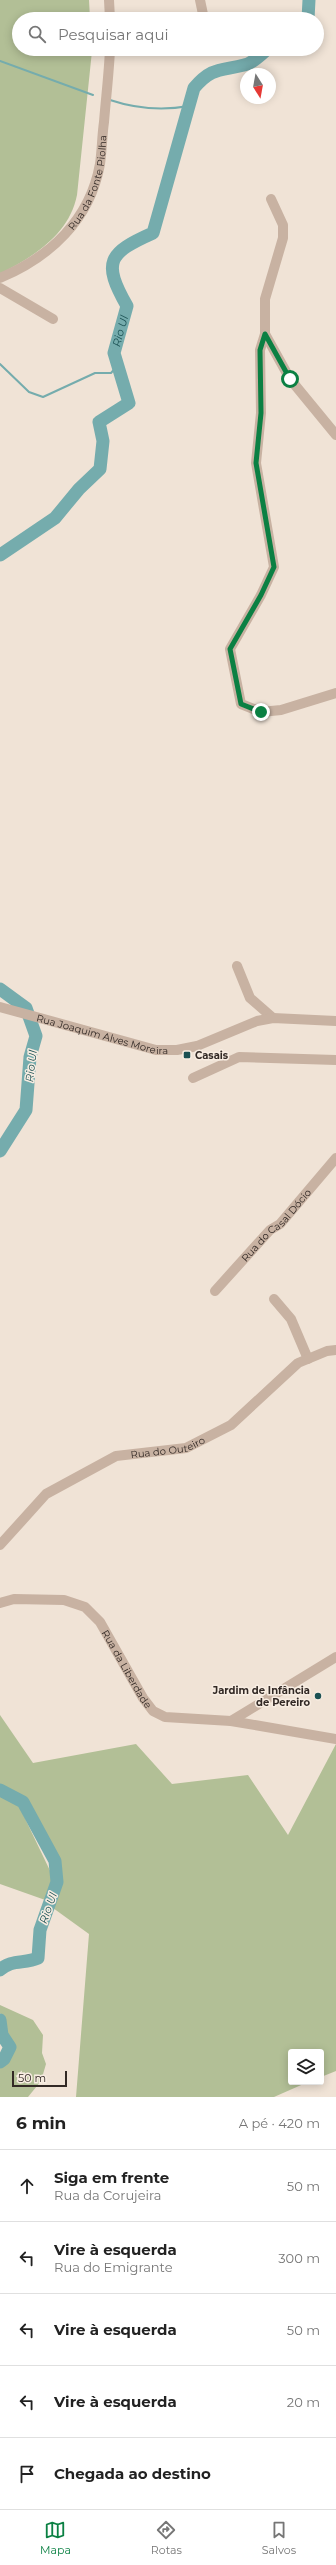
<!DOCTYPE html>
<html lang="pt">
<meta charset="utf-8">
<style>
:root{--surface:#fff;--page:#f2f2f2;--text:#222;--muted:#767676;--line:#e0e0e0;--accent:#0b8043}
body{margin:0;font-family:Montserrat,sans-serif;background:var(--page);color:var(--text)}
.controls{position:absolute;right:12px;bottom:12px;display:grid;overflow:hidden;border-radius:4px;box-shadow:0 2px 10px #0003}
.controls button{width:36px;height:36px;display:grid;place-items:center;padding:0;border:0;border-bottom:1px solid var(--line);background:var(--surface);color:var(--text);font:20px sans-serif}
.compass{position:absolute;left:240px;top:68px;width:36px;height:36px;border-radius:50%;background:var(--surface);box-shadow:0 2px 10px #0003;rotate:169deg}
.scale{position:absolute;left:12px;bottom:10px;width:55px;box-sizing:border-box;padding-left:4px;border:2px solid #322925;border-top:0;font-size:11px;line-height:14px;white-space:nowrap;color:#322925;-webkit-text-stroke:3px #f8ede2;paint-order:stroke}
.stop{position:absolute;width:12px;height:12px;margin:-9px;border:3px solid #0b8043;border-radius:50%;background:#fff}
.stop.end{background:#0b8043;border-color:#fff;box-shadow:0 1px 4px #0008}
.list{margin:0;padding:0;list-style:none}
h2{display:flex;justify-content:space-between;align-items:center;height:52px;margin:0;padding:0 16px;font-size:17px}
h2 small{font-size:13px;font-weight:400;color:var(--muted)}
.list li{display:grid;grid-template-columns:26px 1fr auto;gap:12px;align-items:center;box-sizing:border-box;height:72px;padding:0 16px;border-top:1px solid var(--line)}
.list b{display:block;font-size:15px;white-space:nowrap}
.list p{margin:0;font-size:13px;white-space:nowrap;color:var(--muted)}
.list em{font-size:13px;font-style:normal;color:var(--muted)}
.icon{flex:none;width:22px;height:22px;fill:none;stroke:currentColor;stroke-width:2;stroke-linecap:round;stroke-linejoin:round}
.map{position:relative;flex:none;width:336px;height:2097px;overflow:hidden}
.search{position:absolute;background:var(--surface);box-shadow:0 2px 10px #0003;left:12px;right:12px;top:12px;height:44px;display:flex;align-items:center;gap:10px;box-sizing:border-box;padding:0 14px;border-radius:22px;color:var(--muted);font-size:15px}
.sheet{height:412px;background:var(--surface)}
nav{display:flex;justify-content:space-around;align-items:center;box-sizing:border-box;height:56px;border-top:1px solid var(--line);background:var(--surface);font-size:11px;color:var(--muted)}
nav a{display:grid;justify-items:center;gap:2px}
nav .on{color:var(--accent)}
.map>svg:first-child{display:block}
</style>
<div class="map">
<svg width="336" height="2097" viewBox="0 0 336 2097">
<rect width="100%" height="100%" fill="#f0e3d6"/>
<!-- green -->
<path fill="#b2bf96" d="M0,0H89L90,19H19V49H92V51L77,195C69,235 34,256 0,274Z
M0,1715L33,1763L136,1744L172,1784L248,1775L288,1835L336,1744V2071L321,2077V2052H291V2082H308L274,2097H76L89,1934L53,1908L61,1882L58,1861L27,1800L0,1785Z
M0,1795L19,1806L54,1879L48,1901L0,1884Z
M0,2005L33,2020L43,2035L42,2053L46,2064L41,2081L28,2097H0V2066L6,2063L14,2048L5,2037V2022L0,2013Z"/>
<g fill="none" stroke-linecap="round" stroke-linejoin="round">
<!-- stream -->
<path stroke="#75acad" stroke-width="2" d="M0,61L93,95
M110,100C137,109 161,111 189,106
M0,364L29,392L43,397L95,373H111L118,365"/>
<!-- river -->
<g stroke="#75acad" stroke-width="13">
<path d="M308,19L309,0"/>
<path id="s1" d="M0,555L55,518L79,489L100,469L103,441L99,422L129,403L114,353L127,306C102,262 108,253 153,233L194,88C212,67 220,71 244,65C252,64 261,54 268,49"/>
<path d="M0,989L26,1008L36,1036L30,1057L26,1110L0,1151"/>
<path d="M0,1790L23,1802L55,1861L57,1882L40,1930L38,1958C25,1964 11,1959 0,1970"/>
<path d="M0,2020L2,2035L10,2047L4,2059L0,2062"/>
</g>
<!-- minor -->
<g stroke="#c8b2a2" stroke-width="10">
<path d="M109,0L110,19"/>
<path d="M200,0L204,19"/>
<path d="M271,199L283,225V238L265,299V334L260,350L261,413L256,463L274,567L261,595L230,649L241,704L261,712L281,710L336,693"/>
<path id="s2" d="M0,278C50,257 90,220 100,164C102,150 102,136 104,122C106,97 109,73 110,49"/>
<path d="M0,288L53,319"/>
<path d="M265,334L290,379L336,435"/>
<path d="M237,966L250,998L273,1018"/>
<path id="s3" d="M0,1007L156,1050H177L197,1046L257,1021L273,1018L336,1021"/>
<path d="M193,1078L239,1057L336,1060"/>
<path id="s4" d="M215,1291L270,1230L280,1224L336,1158"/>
<path d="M274,1299L291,1319L308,1359"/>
<path id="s5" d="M0,1545L46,1494L116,1456L186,1448L231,1425L298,1363L327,1351L336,1350"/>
<path id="s6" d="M0,1603L14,1599L64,1600L85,1607L100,1622L143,1698L153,1711L165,1717L231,1721L336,1739"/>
<path d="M231,1721L336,1657"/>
</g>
</g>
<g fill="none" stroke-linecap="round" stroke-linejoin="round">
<!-- route -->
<path stroke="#0b8043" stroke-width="5" d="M261,712L241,704L230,649L261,595L274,567L256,463L261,413L260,350L265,334L290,379"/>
</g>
<!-- markers -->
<g fill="#1b5153" stroke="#f8ede2" stroke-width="1.5">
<rect x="183" y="1051" width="8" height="8" rx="2"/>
<circle cx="318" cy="1696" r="4"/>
</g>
<g text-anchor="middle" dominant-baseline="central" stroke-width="3" stroke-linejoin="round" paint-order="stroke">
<!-- street labels -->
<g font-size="10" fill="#322925" stroke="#f8ede2">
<text stroke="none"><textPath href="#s2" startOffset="137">Rua da Fonte Piolha</textPath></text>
<text stroke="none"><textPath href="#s3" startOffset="106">Rua Joaquim Alves Moreira</textPath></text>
<text stroke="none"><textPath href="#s4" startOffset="90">Rua do Casal Dócio</textPath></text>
<text stroke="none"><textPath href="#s5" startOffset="201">Rua do Outeiro</textPath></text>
<text stroke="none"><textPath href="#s6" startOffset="162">Rua da Liberdade</textPath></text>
</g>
<!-- poi labels -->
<g font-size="10" font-weight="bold" fill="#322925" stroke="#f8ede2" text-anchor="start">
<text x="195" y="1055">Casais</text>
<text x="310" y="1690" text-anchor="end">Jardim de Infância<tspan x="310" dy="12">de Pereiro</tspan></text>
</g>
<!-- water labels -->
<g font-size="11" font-style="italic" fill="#1b5153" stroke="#f8ede2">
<text stroke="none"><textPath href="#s1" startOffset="291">Rio Ul</textPath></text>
<text transform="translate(31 1066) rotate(-83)">Rio Ul</text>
<text transform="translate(48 1908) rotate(-70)">Rio Ul</text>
</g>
</g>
</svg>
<div class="controls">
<button><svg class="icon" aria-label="layers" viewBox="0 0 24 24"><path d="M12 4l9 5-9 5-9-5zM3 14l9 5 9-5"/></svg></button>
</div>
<svg class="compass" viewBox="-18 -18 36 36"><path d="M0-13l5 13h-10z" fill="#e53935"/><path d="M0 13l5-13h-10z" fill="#767676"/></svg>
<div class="scale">50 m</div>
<div class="stop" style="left:290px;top:379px"></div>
<div class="stop end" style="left:261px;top:712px"></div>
<div class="search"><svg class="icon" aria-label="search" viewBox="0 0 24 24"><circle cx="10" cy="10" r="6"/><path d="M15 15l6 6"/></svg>Pesquisar aqui</div>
</div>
<section class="sheet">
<h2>6 min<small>A pé · 420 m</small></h2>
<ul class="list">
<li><svg class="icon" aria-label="ahead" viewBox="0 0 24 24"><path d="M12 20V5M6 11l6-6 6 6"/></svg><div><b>Siga em frente</b><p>Rua da Corujeira</p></div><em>50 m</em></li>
<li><svg class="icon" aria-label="left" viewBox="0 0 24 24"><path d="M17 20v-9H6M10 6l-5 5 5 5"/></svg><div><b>Vire à esquerda</b><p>Rua do Emigrante</p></div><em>300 m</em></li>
<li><svg class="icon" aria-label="left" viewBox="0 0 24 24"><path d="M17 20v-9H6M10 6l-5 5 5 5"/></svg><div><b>Vire à esquerda</b></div><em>50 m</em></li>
<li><svg class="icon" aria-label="left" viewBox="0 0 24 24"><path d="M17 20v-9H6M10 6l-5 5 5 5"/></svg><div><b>Vire à esquerda</b></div><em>20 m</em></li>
<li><svg class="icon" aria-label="arrive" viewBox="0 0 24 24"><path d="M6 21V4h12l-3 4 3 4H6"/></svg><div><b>Chegada ao destino</b></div></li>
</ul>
</section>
<nav>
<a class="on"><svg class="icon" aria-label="map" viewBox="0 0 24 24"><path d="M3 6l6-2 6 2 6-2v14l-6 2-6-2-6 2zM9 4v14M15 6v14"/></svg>Mapa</a>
<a><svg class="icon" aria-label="directions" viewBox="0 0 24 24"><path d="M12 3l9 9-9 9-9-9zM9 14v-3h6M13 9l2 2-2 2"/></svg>Rotas</a>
<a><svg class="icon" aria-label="saved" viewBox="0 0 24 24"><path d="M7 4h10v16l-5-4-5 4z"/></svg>Salvos</a>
</nav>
